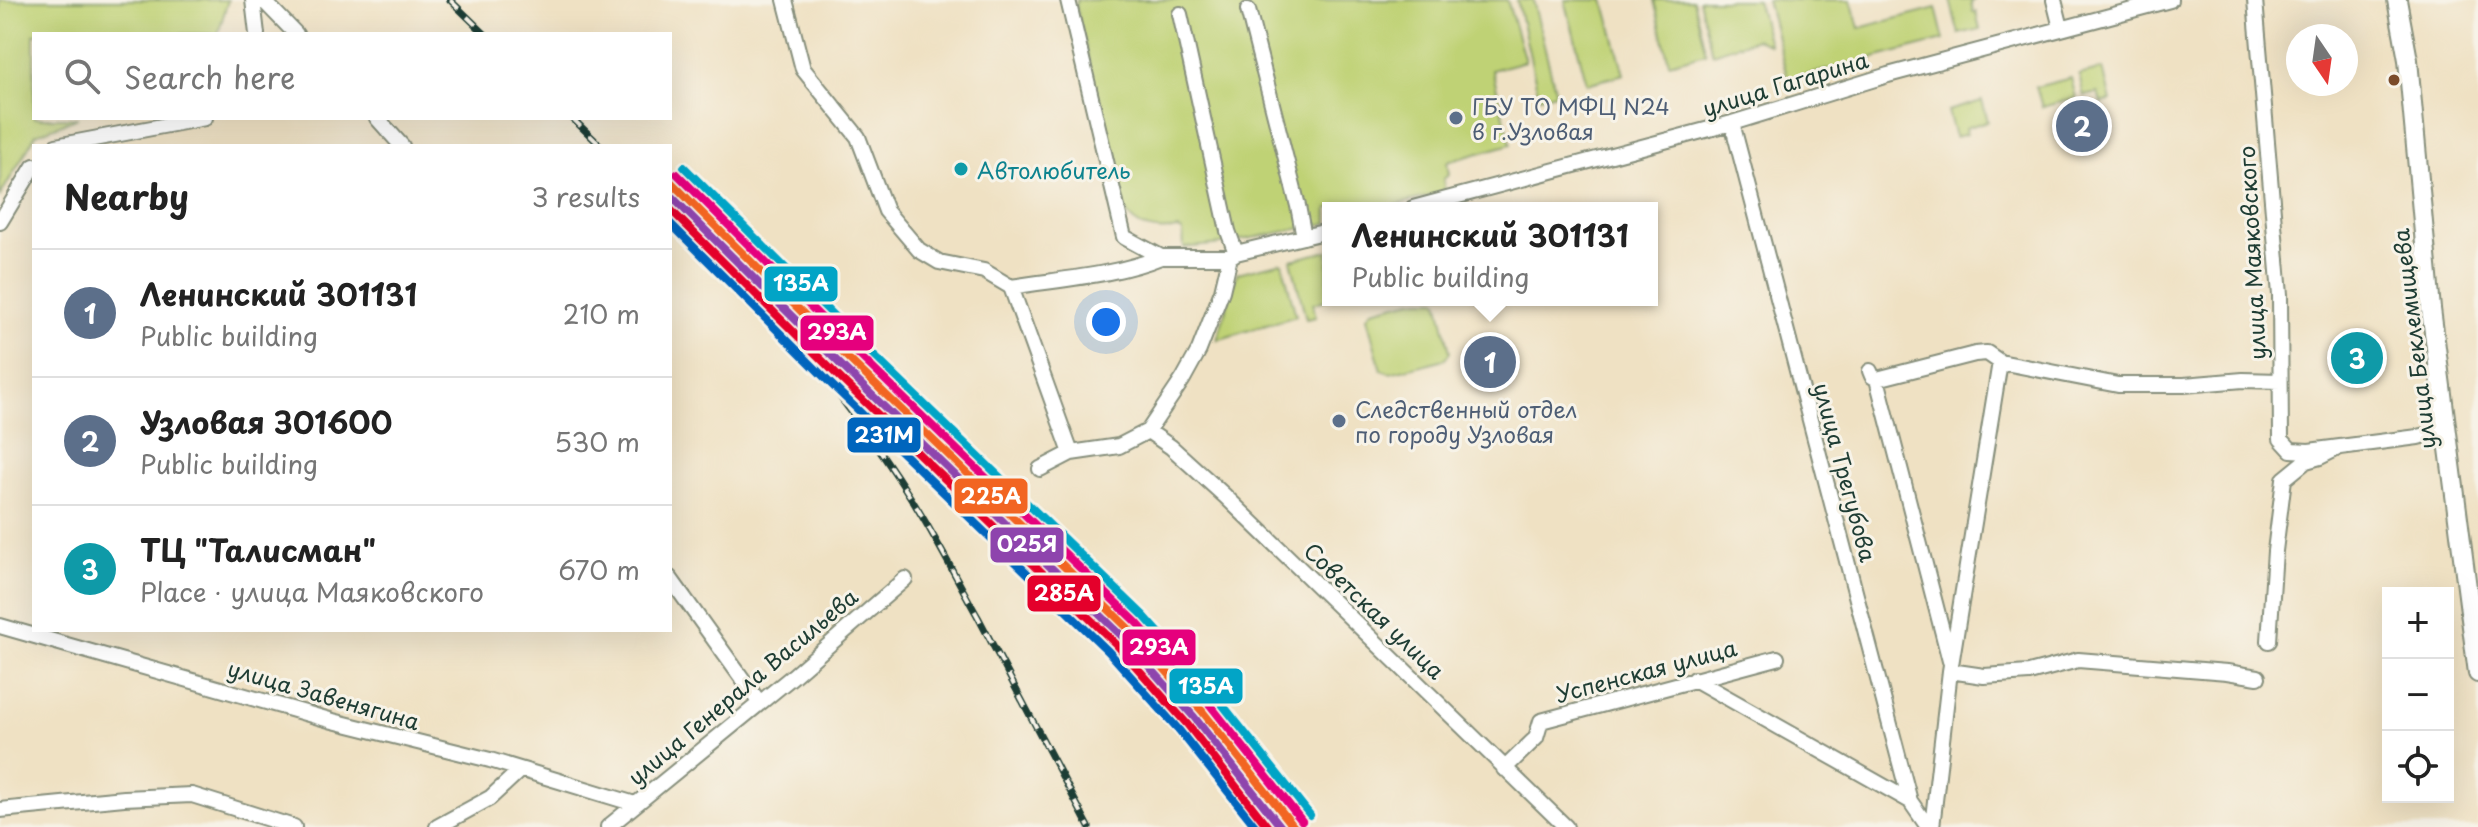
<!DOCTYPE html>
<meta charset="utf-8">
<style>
:root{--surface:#fff;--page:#f2f2f2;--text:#222;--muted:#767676;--line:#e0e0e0;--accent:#ea580c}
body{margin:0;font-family:"Playpen Sans",sans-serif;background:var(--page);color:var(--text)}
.controls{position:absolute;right:24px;bottom:24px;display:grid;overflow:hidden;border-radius:0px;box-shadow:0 8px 32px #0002}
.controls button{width:72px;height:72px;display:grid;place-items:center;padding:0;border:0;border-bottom:2px solid var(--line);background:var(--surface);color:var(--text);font:40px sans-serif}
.compass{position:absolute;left:2286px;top:24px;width:72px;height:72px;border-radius:50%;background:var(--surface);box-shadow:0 8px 32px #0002;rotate:167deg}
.you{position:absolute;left:1106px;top:322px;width:28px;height:28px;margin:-20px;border:6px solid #fff;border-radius:50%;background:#1a73e8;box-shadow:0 0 0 12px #1a73e833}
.badge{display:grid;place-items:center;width:52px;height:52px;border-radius:50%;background:var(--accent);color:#fff;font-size:26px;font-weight:700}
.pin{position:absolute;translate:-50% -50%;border:4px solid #fff;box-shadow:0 2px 8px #0006}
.popup{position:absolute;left:1322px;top:202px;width:336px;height:104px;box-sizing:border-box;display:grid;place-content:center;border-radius:0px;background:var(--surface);filter:drop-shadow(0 2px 6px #0005);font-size:26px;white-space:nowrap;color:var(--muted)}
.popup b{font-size:30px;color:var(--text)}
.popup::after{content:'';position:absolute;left:50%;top:100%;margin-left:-16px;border:16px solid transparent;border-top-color:var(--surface)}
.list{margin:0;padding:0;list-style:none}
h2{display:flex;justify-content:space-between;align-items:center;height:104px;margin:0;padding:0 32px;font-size:34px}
h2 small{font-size:26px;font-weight:400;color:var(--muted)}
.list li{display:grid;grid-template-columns:52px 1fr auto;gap:24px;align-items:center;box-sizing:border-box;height:128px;padding:0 32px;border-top:2px solid var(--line)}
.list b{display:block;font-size:30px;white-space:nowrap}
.list p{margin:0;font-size:26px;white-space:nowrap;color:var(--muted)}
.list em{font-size:26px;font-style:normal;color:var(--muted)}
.icon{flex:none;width:44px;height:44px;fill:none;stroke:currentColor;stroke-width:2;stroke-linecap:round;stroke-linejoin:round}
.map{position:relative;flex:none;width:2478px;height:827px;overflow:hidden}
.search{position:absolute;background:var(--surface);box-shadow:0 8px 32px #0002;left:32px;top:32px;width:640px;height:88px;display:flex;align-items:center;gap:20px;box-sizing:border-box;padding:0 28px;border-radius:0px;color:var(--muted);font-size:30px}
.panel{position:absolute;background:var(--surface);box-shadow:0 8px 32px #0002;left:32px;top:144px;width:640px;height:488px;border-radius:0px}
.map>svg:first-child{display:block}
</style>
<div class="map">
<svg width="2478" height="827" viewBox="0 0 2478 827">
<rect width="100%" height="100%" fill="#f7f3e8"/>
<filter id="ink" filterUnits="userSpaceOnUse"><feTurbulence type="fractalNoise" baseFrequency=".0125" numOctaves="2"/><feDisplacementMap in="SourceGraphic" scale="16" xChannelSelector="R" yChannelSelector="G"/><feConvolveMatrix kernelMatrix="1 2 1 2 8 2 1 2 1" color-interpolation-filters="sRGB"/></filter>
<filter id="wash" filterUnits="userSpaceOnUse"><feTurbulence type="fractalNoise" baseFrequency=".006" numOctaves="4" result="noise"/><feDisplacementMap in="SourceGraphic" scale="32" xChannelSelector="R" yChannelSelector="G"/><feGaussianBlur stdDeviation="1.8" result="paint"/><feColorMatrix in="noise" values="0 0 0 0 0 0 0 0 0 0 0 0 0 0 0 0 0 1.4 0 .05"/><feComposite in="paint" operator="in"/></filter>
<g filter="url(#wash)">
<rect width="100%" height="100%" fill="#efe1c3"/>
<!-- green -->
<path fill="#bfd275" stroke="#6f8854" stroke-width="2" d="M0,0H228L218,34H34V118H78L36,134L0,196Z
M1077,0H1507L1525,61L1492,70L1511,144L1447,162L1449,175L1443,179L1445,192L1385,208H1328V223L1221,244L1184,248L1183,232L1179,229C1155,233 1137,230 1123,209L1076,6Z
M1517,0H1533L1556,93L1539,97Z
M1565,0H1604L1624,74L1587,84Z
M1654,0H1693L1706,53L1669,63Z
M1699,0H1757L1769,44L1756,39L1712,53Z
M1767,0H1851L1859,28L1936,8L1944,40L1788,80Z
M1950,0H1975L1971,2L1973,12H1976L1980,29L1959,34Z
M2103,69L2111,101L2101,103L2098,93L2084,96L2079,75Z
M2071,78L2076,98L2042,107L2036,87Z
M1982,101L1988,121L1965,128L1966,134L1955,137L1948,111Z
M1328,251V299L1313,304L1316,317L1306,319L1291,260Z
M1282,262L1296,316L1217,340L1237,273Z
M1412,300H1438L1450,352L1445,359L1390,373L1381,370L1367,317L1372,310Z"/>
</g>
<g filter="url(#ink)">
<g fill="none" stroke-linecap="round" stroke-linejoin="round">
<defs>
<path id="street" d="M253,0L257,34
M263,0L296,34
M785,0L803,69L858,137L886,211L919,250L939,262L984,271L1011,287L1071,453
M1068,0L1124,237L1161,257H1230L1236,253L1328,231
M2054,0L2061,28
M2255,0L2280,295L2281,439L2291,450L2309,451L2340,447
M1248,10L1298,206L1304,237
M1180,14L1228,231L1236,253
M377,118L402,146
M1732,123L1910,801L1928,827
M56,146L205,118
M1413,208L1732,123L1888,75L2170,0
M0,222L34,166
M1011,287C1060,279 1114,276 1161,257
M2000,362L2118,385H2184L2243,380L2280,381
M1870,371L1872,376L1877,379L1975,354L1987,353L2000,362L1950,671L1932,827
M1877,379L1950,661
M1148,431L1171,447L1225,496L1566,827
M1040,469L1071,453L1119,446L1148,431L1183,379L1199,350L1222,291L1230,257
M670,578L759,702
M0,626L333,721L490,760L635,804
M2269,641L2275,551L2284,479L2306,461L2320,457L2340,447L2418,437L2447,430
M1950,671L1984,676L2029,673L2078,660L2227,672L2258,677
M1694,679L1910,801
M1504,769L1536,738L1541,721L1777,658
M0,810L124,798L192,795L294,827
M437,827L490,798L519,771
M608,827L793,676L905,579"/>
<path id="secondary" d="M2397,0L2408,60L2431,309L2478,673"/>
</defs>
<!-- street casing -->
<use href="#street" stroke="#878f7c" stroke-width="18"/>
<!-- secondary casing -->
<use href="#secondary" stroke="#878f7c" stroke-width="22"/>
<!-- street -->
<use href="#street" stroke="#fff" stroke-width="14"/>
<!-- secondary -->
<use href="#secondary" stroke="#fff" stroke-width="18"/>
<defs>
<path id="rail" d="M450,0L485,34
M572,118L601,146
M670,213C759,298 843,390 909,495C934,534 955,576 978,617C1015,687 1052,757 1089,827"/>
</defs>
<!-- rail casing -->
<use href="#rail" stroke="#1f3d34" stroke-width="7"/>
<!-- rail -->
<use href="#rail" stroke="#f7f3e8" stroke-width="4" stroke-dasharray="12" stroke-linecap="butt"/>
<defs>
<path id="rail-1" d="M670,181L852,362L1130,630L1202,711L1294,827"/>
<path id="rail-2" d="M670,195L845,369L1123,637L1194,717L1281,827"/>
<path id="rail-3" d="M677,174L859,355L1137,623L1210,705L1302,821"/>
<path id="rail-4" d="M670,209L838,376L1116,644L1187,724L1268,827"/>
<path id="rail-5" d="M684,167L866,348L1144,616L1218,699L1310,815"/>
<path id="rail-6" d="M670,223L831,384L1108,651L1179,730L1256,827"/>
</defs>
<!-- rail-1 casing -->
<use href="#rail-1" stroke="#f7f3e8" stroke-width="14"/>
<!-- rail-2 casing -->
<use href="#rail-2" stroke="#f7f3e8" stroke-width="14"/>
<!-- rail-3 casing -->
<use href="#rail-3" stroke="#f7f3e8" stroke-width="14"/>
<!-- rail-4 casing -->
<use href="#rail-4" stroke="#f7f3e8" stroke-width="14"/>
<!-- rail-5 casing -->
<use href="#rail-5" stroke="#f7f3e8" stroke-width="14"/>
<!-- rail-6 casing -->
<use href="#rail-6" stroke="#f7f3e8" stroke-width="14"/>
<!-- rail-1 -->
<use href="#rail-1" stroke="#f26522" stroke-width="8"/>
<!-- rail-2 -->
<use href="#rail-2" stroke="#8e44ad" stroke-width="8"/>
<!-- rail-3 -->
<use href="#rail-3" stroke="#e5007d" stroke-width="8"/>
<!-- rail-4 -->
<use href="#rail-4" stroke="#e4002b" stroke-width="8"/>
<!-- rail-5 -->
<use href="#rail-5" stroke="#02a4c6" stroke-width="8"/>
<!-- rail-6 -->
<use href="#rail-6" stroke="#0065bd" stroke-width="8"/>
</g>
</g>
<!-- markers -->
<circle fill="#7a4b2a" stroke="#f7f3e8" stroke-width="3" cx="2394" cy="80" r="7"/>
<g fill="#5c6f8a" stroke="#f7f3e8" stroke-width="3">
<circle cx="1456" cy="118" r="8"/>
<circle cx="1339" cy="421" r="8"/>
</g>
<circle fill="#0f9aa8" stroke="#f7f3e8" stroke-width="3" cx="961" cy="169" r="8"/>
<g text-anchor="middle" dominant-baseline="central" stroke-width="6" stroke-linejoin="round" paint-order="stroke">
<!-- street labels -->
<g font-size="22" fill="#1f3d34" stroke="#f7f3e8">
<text transform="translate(1785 83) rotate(-17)">улица Гагарина</text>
<text transform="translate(2251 253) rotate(-93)">улица Маяковского</text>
<text transform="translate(2413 339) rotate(-97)">улица Беклемищева</text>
<text transform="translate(1846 472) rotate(75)">улица Трегубова</text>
<text transform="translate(1375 610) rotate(44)">Советская улица</text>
<text transform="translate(1646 670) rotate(-15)">Успенская улица</text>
<text transform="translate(742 686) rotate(-40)">улица Генерала Васильева</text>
<text transform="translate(324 694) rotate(16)">улица Завенягина</text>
</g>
<!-- service labels -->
<g font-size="22" fill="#4e5e75" stroke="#f7f3e8" text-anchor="start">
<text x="1472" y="105">ГБУ ТО МФЦ N24<tspan x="1472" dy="25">в г.Узловая</tspan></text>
<text x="1355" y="408">Следственный отдел<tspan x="1355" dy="25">по городу Узловая</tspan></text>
</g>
<!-- culture labels -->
<g font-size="22" fill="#0d838f" stroke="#f7f3e8" text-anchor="start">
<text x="977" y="169">Автолюбитель</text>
</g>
</g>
<g stroke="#f7f3e8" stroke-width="3">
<rect x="763" y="265" width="76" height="38" rx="8" fill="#02a4c6"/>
<rect x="799" y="314" width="76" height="38" rx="8" fill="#e5007d"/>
<rect x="846" y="416" width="76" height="38" rx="8" fill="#0065bd"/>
<rect x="953" y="477" width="76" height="38" rx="8" fill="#f26522"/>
<rect x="989" y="526" width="76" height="38" rx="8" fill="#8e44ad"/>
<rect x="1026" y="574" width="76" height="39" rx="8" fill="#e4002b"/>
<rect x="1121" y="628" width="76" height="39" rx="8" fill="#e5007d"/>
<rect x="1168" y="667" width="76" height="38" rx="8" fill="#02a4c6"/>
</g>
<g font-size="22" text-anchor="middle" font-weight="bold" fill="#fff">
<text x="801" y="291">135А</text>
<text x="837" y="340">293А</text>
<text x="884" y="443">231М</text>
<text x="991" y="504">225А</text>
<text x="1027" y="552">025Я</text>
<text x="1064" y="601">285А</text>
<text x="1159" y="655">293А</text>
<text x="1206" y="694">135А</text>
</g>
</svg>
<div class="controls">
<button>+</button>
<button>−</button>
<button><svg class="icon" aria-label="locate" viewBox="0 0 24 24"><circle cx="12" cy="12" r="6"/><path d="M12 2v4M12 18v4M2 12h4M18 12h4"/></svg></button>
</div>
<svg class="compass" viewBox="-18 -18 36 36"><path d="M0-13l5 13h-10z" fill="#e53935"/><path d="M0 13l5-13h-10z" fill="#767676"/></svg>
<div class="you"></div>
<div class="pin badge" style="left:1490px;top:362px;background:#5c6f8a">1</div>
<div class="popup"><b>Ленинский 301131</b>Public building</div>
<div class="pin badge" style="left:2082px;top:126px;background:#5c6f8a">2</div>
<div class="pin badge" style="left:2357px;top:358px;background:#0f9aa8">3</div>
<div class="search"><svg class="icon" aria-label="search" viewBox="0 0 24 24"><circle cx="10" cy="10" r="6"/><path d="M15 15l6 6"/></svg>Search here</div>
<section class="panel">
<h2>Nearby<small>3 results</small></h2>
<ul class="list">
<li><span class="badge" style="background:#5c6f8a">1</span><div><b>Ленинский 301131</b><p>Public building</p></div><em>210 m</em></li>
<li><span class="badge" style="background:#5c6f8a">2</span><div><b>Узловая 301600</b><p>Public building</p></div><em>530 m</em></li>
<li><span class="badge" style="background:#0f9aa8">3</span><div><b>ТЦ &quot;Талисман&quot;</b><p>Place · улица Маяковского</p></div><em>670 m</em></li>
</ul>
</section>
</div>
